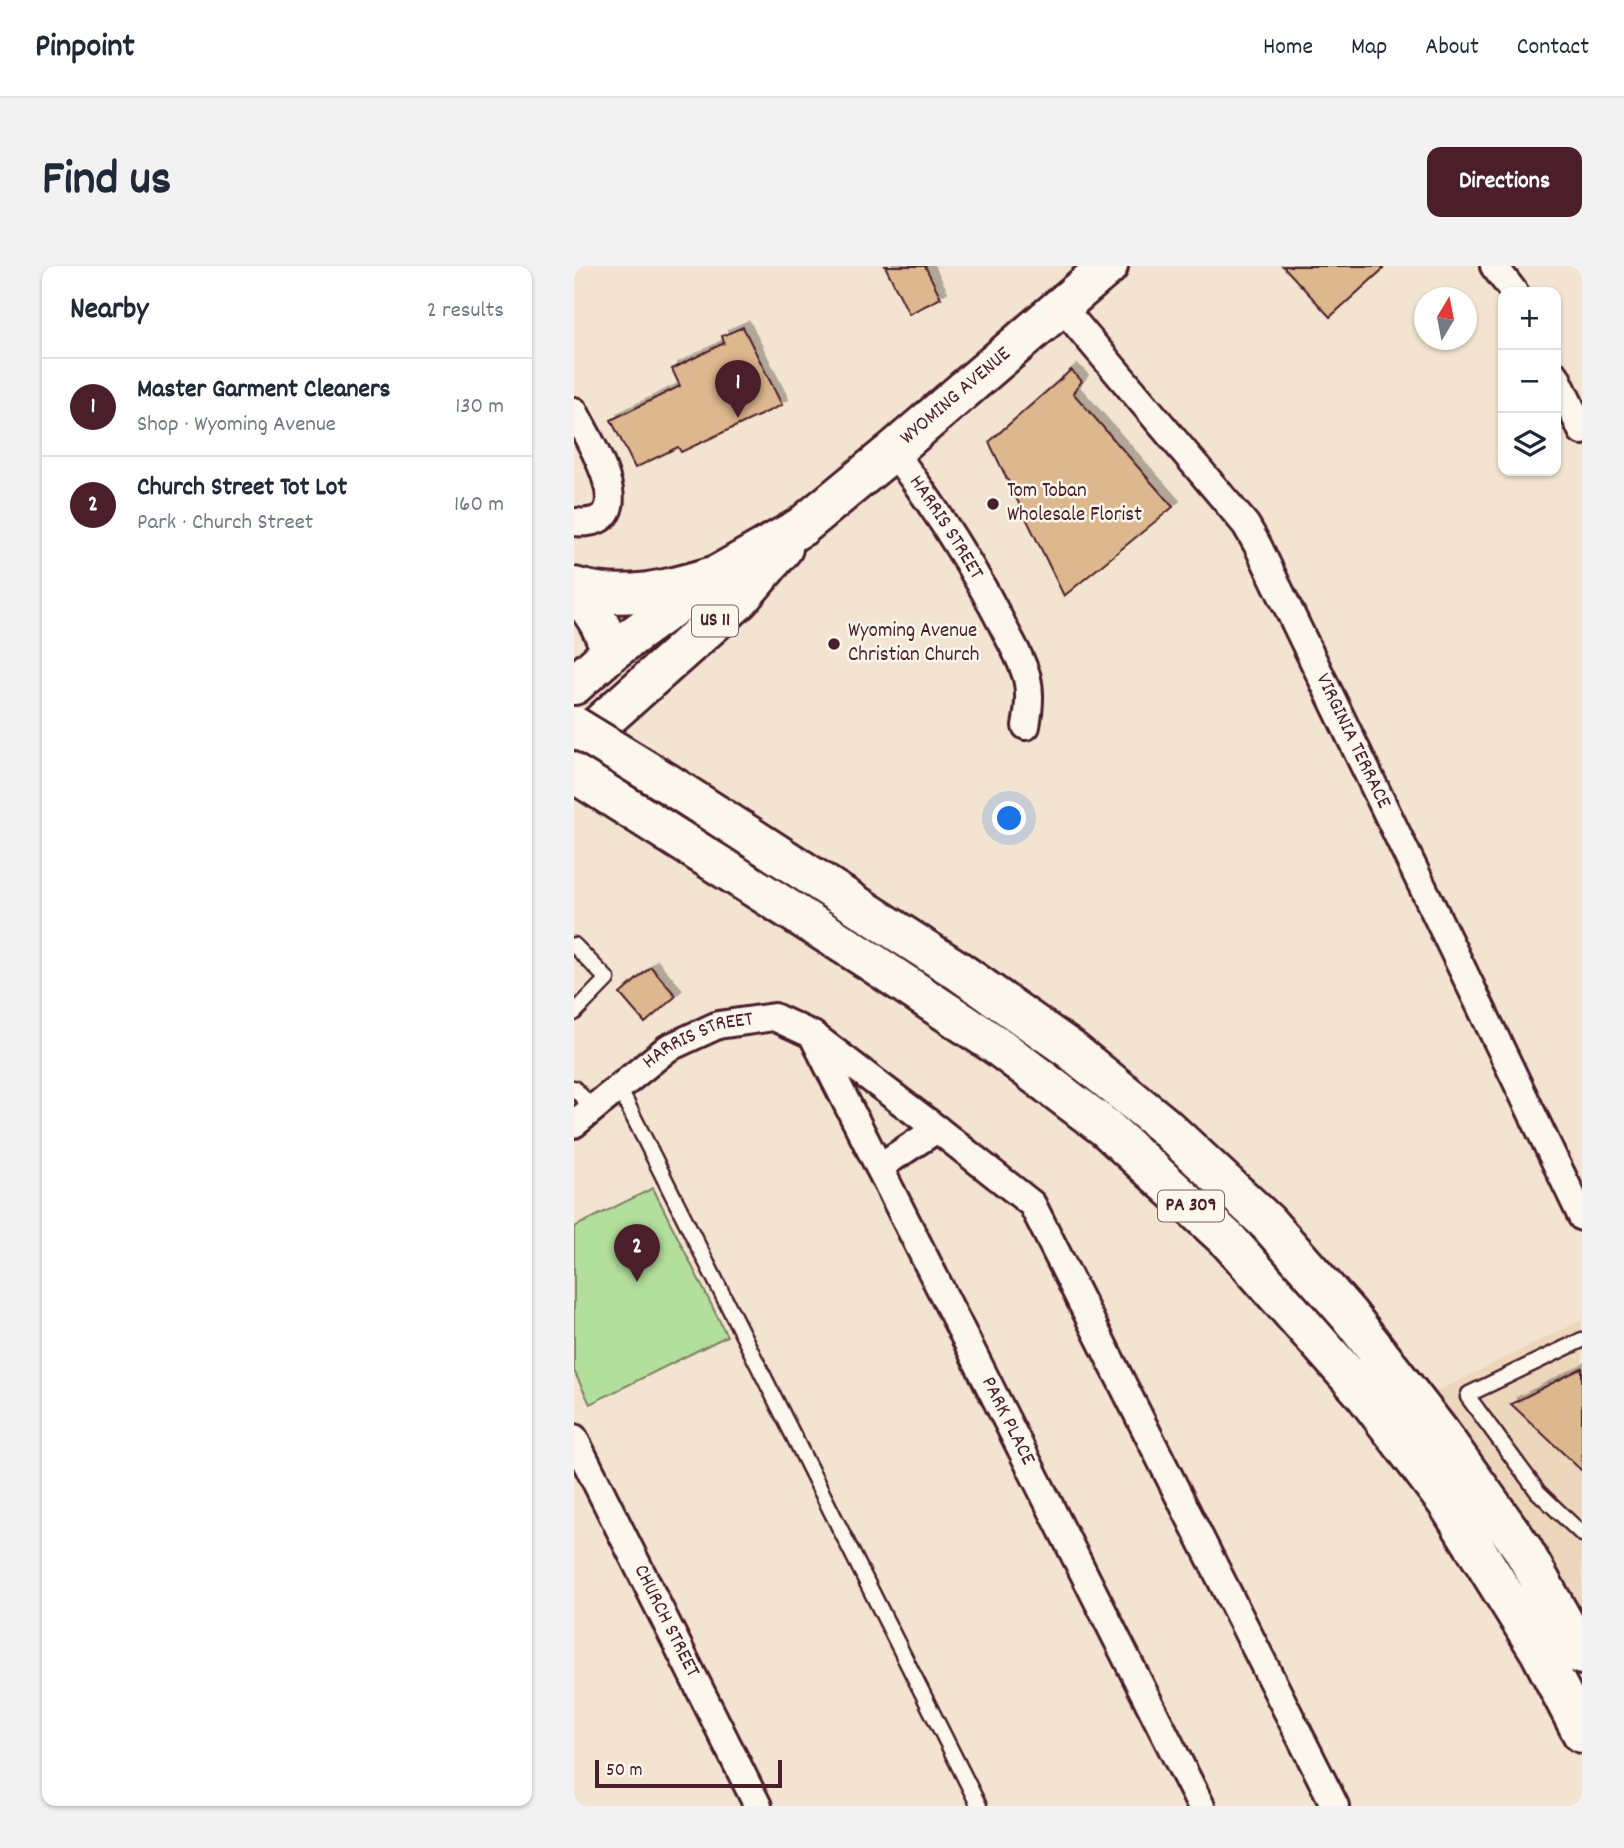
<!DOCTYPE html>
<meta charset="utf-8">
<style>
:root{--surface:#fff;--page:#f2f2f3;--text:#1f2937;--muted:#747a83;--line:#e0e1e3;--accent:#4a1f2b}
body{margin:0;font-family:Dekko,sans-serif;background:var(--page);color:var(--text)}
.controls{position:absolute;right:21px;top:21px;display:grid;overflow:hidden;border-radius:14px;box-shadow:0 2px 5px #0004}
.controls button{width:63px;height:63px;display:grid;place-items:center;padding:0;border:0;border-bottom:2px solid var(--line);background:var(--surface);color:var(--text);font:35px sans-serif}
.compass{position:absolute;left:840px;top:21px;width:63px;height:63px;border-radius:50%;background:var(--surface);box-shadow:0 2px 5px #0004;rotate:10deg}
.scale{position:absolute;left:21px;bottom:18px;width:187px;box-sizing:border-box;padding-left:7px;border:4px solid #4a1f2b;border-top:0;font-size:19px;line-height:24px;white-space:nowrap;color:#4a1f2b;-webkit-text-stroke:5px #fbf7ec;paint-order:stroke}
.you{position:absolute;left:436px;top:553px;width:24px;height:24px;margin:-18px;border:5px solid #fff;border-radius:50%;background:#1a73e8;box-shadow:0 0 0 10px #1a73e833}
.badge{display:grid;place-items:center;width:46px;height:46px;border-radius:50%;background:var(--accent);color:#fff;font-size:23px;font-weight:700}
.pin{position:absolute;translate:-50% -58px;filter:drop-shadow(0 2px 4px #0008)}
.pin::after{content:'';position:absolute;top:37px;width:24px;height:21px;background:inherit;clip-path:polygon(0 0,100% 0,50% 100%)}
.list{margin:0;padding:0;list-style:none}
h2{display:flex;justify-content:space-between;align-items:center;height:91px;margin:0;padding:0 28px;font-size:30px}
h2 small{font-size:23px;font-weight:400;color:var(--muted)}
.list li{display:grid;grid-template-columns:46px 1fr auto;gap:21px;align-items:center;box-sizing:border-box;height:98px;padding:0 28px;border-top:2px solid var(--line)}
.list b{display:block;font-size:26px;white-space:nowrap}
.list p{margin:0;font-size:23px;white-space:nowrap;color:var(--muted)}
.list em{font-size:23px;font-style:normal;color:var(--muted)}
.icon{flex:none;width:38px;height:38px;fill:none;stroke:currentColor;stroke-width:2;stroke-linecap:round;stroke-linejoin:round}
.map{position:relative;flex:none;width:1008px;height:1540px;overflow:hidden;border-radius:14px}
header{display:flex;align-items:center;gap:42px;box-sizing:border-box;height:98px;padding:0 35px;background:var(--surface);border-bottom:2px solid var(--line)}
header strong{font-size:33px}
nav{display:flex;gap:38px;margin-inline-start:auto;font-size:24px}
.intro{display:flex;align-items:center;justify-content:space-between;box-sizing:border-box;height:168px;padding:0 42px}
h1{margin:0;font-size:49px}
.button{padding:18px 32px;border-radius:14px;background:var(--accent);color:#fff;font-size:24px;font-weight:700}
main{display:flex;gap:42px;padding:0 42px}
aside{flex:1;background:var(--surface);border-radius:14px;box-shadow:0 2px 5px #0004}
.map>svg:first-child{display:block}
</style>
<header>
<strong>Pinpoint</strong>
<nav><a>Home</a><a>Map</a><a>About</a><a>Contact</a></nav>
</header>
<div class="intro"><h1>Find us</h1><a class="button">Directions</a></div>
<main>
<aside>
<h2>Nearby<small>2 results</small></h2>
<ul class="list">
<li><span class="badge">1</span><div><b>Master Garment Cleaners</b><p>Shop · Wyoming Avenue</p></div><em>130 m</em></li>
<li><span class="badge">2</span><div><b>Church Street Tot Lot</b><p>Park · Church Street</p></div><em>160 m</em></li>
</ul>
</aside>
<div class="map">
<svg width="1008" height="1540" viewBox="0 0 1008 1540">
<defs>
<filter id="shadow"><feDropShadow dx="6" dy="-6" stdDeviation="0" flood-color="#0004"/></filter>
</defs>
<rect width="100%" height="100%" fill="#f2e4d0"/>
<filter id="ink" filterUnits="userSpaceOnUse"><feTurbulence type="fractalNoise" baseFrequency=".0143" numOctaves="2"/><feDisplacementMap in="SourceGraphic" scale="14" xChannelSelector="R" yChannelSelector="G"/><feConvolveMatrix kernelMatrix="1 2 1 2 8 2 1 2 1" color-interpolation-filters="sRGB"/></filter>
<g filter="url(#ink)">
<!-- built -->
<path fill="#ecd6bc" d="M1008,1054V1352L988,1315L862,1126Z"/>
<!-- green -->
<path fill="#b3df9d" stroke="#7e7f64" stroke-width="2" d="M79,922L153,1070L16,1138L0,1105V961Z"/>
<!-- building -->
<path fill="#ddb78e" stroke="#4a1f2b" stroke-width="2" filter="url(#shadow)" d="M311,0H351L367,32L335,48Z
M709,0H807L809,3L756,51Z
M169,61L208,139L107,186L104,181L61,202L37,154L106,120L98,103L150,77L148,70Z
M497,104L508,115L499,127L599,241L490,330L415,176Z
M77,701L102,730L71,757L46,728Z
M1008,1102V1205L937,1138Z"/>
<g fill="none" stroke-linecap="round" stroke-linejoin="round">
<defs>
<path id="lane" d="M0,679L33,713L0,747
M0,822L19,843
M45,822L405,1540
M1008,1074L895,1128L894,1131L964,1226L1008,1268"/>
<g id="street">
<path d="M920,0L940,26"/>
<path id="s1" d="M487,40L672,259L684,280L1008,951"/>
<path d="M982,110L1008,165"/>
<path d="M0,145C14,174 73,263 0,256"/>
<path id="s2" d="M319,185C360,240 397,297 428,358C436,375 448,393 453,412C457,428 455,444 452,460"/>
<path id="s3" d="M241,774L627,1540"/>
<path id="s4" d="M0,858L94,782L144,759L200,751L239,769L363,863L458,938L761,1540"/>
<path d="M305,901L363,863"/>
<path id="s5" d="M0,1172L184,1540"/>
</g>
<g id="primary">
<path id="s6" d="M0,419L37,386L143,309L227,261L319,185L534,0"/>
<path d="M0,481L165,334L209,282"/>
</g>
<path id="highway" d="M0,321C50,336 95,324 143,309
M0,326C20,343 29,362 37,386
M0,507L296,695L425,781L532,862L655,975L792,1130L874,1238L966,1386L1008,1467
M93,517L383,704L497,784L588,858L693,956L774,1048L866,1167L948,1282L1008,1389"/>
</defs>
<!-- lane casing -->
<use href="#lane" stroke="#4a1f2b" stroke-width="19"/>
<!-- street casing -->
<use href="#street" stroke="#4a1f2b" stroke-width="32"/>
<!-- primary casing -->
<use href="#primary" stroke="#4a1f2b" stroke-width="44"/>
<!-- highway casing -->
<use href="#highway" stroke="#4a1f2b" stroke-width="44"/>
<!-- lane -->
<use href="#lane" stroke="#fbf7ec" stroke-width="14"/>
<!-- street -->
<use href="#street" stroke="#fbf7ec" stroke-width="26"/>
<!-- primary -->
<use href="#primary" stroke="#fbf7ec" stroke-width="38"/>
<!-- highway -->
<use href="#highway" stroke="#fbf7ec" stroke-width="38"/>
<defs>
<path id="highway-bridge" d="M0,460L93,517"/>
</defs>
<!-- highway-bridge casing -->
<use href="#highway-bridge" stroke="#4a1f2b" stroke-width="44" stroke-linecap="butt"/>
<!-- highway-bridge -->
<use href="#highway-bridge" stroke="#fbf7ec" stroke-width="38"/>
</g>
</g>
<!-- markers -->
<g fill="#4a1f2b" stroke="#fbf7ec" stroke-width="2.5">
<circle cx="419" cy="238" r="7"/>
<circle cx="260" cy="378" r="7"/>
</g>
<g text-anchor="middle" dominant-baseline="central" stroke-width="5" stroke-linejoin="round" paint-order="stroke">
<!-- shield labels -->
<g fill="#fbf7ec" stroke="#7f6065" stroke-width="2">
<rect x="118" y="339.5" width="46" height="31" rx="5"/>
<rect x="584" y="924.5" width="66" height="31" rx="5"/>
</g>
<g font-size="19" font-weight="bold" fill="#4a1f2b">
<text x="141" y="355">US 11</text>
<text x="617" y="940">PA 309</text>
</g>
<!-- street labels -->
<g font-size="21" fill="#4a1f2b" stroke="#fbf7ec">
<text stroke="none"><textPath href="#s6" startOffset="480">WYOMING AVENUE</textPath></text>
<text stroke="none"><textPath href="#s2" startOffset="93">HARRIS STREET</textPath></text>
<text stroke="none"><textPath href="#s1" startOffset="528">VIRGINIA TERRACE</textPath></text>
<text stroke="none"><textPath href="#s4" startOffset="152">HARRIS STREET</textPath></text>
<text stroke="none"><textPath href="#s3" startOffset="427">PARK PLACE</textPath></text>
<text stroke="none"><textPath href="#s5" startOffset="205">CHURCH STREET</textPath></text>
</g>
<!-- poi labels -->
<g font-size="21" fill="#4a1f2b" stroke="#fbf7ec" text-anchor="start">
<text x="433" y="226">Tom Toban<tspan x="433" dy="24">Wholesale Florist</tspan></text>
<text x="274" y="366">Wyoming Avenue<tspan x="274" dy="24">Christian Church</tspan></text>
</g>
</g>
</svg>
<div class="controls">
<button>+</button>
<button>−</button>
<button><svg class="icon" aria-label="layers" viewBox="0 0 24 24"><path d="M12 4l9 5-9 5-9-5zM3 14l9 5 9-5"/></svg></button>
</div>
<svg class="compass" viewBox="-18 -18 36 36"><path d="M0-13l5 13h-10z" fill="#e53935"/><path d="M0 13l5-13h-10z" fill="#747a83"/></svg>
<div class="scale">50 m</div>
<div class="you"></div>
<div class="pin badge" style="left:164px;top:152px">1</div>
<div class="pin badge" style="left:63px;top:1016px">2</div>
</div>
</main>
